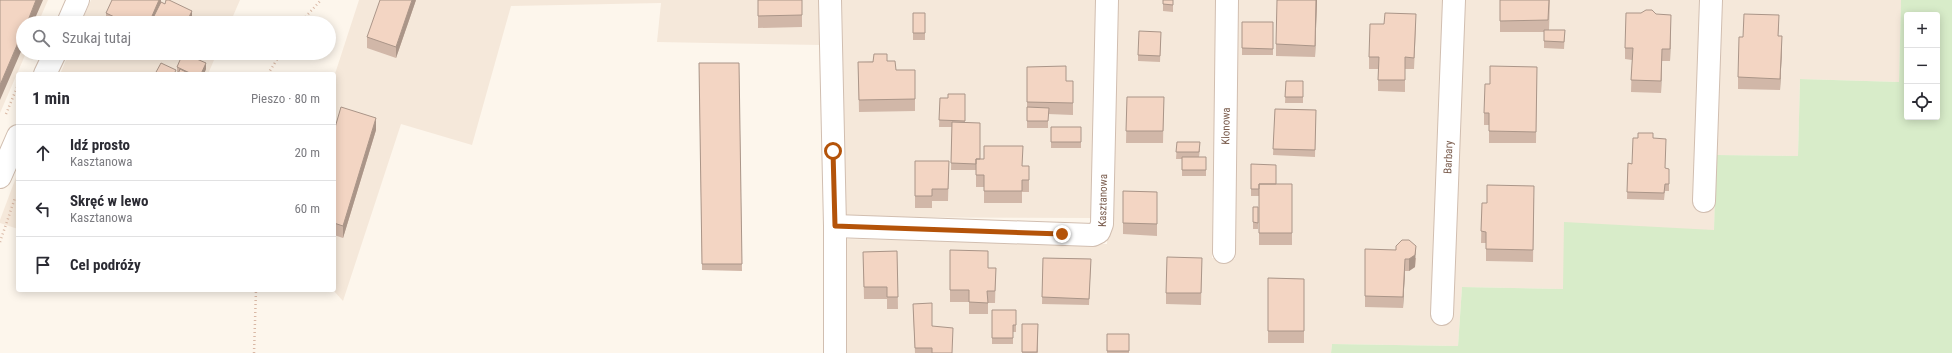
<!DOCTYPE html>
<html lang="pl">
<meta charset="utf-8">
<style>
:root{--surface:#fff;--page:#f2f2f3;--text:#2b2b33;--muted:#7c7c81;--line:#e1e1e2}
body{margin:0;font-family:"Roboto Condensed",sans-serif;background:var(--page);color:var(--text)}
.controls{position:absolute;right:12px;top:12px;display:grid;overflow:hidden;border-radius:4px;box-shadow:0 2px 10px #0003}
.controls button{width:36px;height:36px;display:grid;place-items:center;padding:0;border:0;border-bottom:1px solid var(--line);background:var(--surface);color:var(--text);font:20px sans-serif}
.stop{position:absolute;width:12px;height:12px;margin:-9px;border:3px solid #b45309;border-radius:50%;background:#fff}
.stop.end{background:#b45309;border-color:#fff;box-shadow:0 1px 4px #0008}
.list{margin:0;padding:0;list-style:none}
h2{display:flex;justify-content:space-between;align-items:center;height:52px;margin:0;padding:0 16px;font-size:17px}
h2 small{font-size:13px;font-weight:400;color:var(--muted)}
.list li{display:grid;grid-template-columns:26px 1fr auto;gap:12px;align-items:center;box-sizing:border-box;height:56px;padding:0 16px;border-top:1px solid var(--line)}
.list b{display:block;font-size:15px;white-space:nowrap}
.list p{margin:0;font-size:13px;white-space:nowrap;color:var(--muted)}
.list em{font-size:13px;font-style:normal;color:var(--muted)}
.icon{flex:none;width:22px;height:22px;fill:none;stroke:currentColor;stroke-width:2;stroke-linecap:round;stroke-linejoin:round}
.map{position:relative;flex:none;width:1952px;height:353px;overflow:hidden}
.search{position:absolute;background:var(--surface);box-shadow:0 2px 10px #0003;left:16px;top:16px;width:320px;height:44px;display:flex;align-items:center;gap:10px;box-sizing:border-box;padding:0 14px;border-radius:22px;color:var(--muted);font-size:15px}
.panel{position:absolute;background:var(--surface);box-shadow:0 2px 10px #0003;left:16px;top:72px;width:320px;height:220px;border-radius:4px}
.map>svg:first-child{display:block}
</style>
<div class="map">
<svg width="1952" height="353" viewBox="0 0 1952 353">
<rect width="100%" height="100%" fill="#fdf6ec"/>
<!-- residential -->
<path fill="#f5e8da" d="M0,0H48L38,23H23V53H26L0,113Z
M91,0H240L230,23H81Z
M359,0H820V45L657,42L661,3L511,6L472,145L401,124L343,301L333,290L334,77Z
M842,0H1096L1093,218L845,217L844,211Z
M1113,0H1216L1212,258L1235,259L1238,0H1901L1899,82L1800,79L1798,156L1716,155L1714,230L1563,289L1462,287L1458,346L1332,344L1331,353H847L842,250L845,239L1107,244Z
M69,53H217L208,74H60Z
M18,172V229L0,223V220Z"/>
<!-- green -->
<path fill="#d8ecc9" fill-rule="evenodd" d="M1901,0H1952V353H1331L1332,344L1458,346L1462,287L1563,289L1564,222L1714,230L1716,155L1798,156L1800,79L1899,82ZM1907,15H1937V117H1907Z"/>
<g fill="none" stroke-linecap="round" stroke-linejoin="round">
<defs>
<g id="minor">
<path d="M830,0L835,226V353"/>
<path d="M1704,201L1711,0"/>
<path id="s1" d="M835,226L1093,235L1099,232L1102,224L1107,0"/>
<path id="s2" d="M1224,252L1227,0"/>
<path id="s3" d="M1442,314L1454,0"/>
</g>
<path id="tertiary" d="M68,23L78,0
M45,74L55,53
M0,177L18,136"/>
</defs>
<!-- minor casing -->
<use href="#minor" stroke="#d1beb0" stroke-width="24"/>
<!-- tertiary casing -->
<use href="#tertiary" stroke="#d1beb0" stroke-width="24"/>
<!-- path -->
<path stroke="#d9b8a5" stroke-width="2.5" stroke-dasharray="1 3" stroke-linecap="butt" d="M300,23L321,0
M268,74L281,53
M6,114L18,85
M0,242L15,198
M254,353L256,290"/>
<!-- minor -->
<use href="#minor" stroke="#fff" stroke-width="22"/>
<!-- tertiary -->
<use href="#tertiary" stroke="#fff" stroke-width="22"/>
</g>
<!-- wall -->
<path fill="#d1b7a8" d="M161,0V2L192,18L189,23H106V13Z
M416,0L396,58L367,48V37Z
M758,0H802V27L758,28Z
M1163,0H1173V12L1163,11Z
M1317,0L1315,57L1276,56V44Z
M1500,0H1550L1549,30H1565L1564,49L1544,48V32H1500Z
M925,13V40H913V33Z
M1242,22H1273V55H1242Z
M1416,26L1414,69H1405V92L1378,91V69H1369V57Z
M1671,27L1670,61H1662L1661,93L1631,92L1632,60L1625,59V48Z
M1779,27L1778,36L1782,48L1780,90L1738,89V77L1743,37Z
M1161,32L1160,62L1138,61V55Z
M887,61L896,70H915V111L859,112L858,62Z
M699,63H739L742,271L702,270Z
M177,67L206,69L204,74H177Z
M1027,67L1066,81H1073V115L1048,114V128H1027Z
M1537,67L1536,143H1489V125H1484V113L1490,84Z
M1286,81H1303V103H1285Z
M965,94V123L980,159L1022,166H1029V192H1022V203H984V187H976V170H951L952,127H939L940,98H948Z
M1127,97H1164L1163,143H1126Z
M1275,109L1316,110L1315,157L1273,155Z
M1051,127H1081V148H1051Z
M376,130L343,238L334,235V131Z
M1653,138L1665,169H1669V191H1665L1664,200L1627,199L1628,163L1632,164Z
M1177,142L1200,149L1199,157H1206V176H1182V159H1176Z
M915,161H949L948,201H932V208H915Z
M1251,164L1276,184H1292V245H1259V196H1251Z
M1123,191L1157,192V236L1123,234Z
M1534,198L1533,262L1486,261V243H1481L1482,203H1487Z
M1253,207H1258V229H1253Z
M1365,249L1416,258L1415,267L1409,271H1405L1403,308L1365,307Z
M950,250L988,268H996L995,303H988V314H969V302H950Z
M897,251L898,309H887V299H864L863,252Z
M1043,258L1091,259L1089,305L1042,304Z
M1202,258L1201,305L1166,304V293Z
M1268,278L1304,279V343H1268Z
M913,310L932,326L952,353H915Z
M992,310H1016V332H1013V344H992Z
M1022,324H1038V353H1022Z
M1107,334H1129V353H1107Z"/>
<!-- shaded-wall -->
<path fill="#aa9588" d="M36,0H43L33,23H27Z
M159,0H161V8L151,22V23H149Z
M412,0H416L396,58V47Z
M1316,0H1317L1315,57V46Z
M192,11V18L189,23H186Z
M1671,15V27L1670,61V49Z
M23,31V47L0,100V85Z
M1782,36V48L1780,90V79Z
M1662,49V61L1661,93V81Z
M206,63V69L204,74H201Z
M376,118V130L343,238V226Z
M1416,246L1415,267L1409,271V259Z
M1405,259V271L1403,308V297Z"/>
<!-- building -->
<path fill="#f3d5c3" stroke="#aa9588" d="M0,0H36L27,23H23V31L0,85Z
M112,0H159L149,23H127L106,13Z
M166,0H169L192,11L186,23H155L151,22L161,2L165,4Z
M380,0H412L396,47L367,37Z
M758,0H802V15L758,16Z
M1163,0H1173V5L1163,4Z
M1277,0H1316L1315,46L1276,44Z
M1500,0H1549L1548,20L1500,21Z
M1646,10H1652L1656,14L1671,15L1670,49H1662L1661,81L1631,80L1633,48H1625L1626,13H1641Z
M913,13H925V33H913Z
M1385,13L1416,14L1414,58L1405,57V80H1378L1379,57H1369L1370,24H1384Z
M1744,14L1779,15L1778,36H1782L1780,79L1738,77L1739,37H1743Z
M1242,22H1273V49L1242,48Z
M1544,30H1565L1564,42L1544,41Z
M1139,31L1161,32L1160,56L1138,55Z
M183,53L206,63L201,74H192L177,67Z
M874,54H887V61H895L896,70H915V99L859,100L858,62H873Z
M161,63L176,70L174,74H155Z
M699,63H739L742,264H702Z
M1066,66V81H1073V103L1027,102V67Z
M1490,66L1537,67L1536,132L1489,131V113H1484L1485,84H1490Z
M180,69L190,74H178Z
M1286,81H1303V97H1285Z
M948,94H965V121L939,120L940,98H948Z
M1127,97H1164L1163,131H1126Z
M341,107L376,118L343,226L334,223V131Z
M1027,107L1049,108L1048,121H1027Z
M1275,109L1316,110L1315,150L1273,149Z
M952,122L980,123V159H976V164L951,163Z
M1051,127H1081V142H1051Z
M1638,133H1653V138L1666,139L1665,168L1669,169V184H1665L1664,193L1627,192L1628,163L1632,164L1633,138H1638Z
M1177,142H1200L1199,152H1176Z
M984,146H1023L1022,166H1029V180H1022V191H984V175H976V159H984Z
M1182,157H1206V170H1182Z
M915,161H949L948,189H932V196H915Z
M1251,164L1276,165V184H1259V189H1251Z
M1259,184H1292V233H1259Z
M1487,185L1534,186L1533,250L1486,249V232L1481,231L1482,203H1487Z
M1123,191L1157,192V224L1123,223Z
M1253,207H1258V223L1253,222Z
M1402,240H1409L1416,246L1415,255L1409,259H1405L1403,297L1365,296V249L1396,250V246Z
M950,250L988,251V268H996L995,291H987L988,303L969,302V290H950Z
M897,251L898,297H887V287H864L863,252Z
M1167,257L1202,258L1201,293H1166Z
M1043,258L1091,259L1089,299L1042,297Z
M1268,278L1304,279V331H1268Z
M932,303V326L953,328L952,353H932V348H915L913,304Z
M992,310H1016V325H1013V338H992Z
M1022,324H1038L1037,352H1022Z
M1107,334H1129V351H1107Z"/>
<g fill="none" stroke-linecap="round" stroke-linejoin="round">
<!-- route -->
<path stroke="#b45309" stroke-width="5" d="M833,151L835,226L1062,234"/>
</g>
<g text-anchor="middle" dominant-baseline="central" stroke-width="4" stroke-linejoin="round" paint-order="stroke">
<!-- street labels -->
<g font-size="11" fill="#7a5c4d" stroke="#fffaf3">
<text stroke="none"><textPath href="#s2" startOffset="126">Klonowa</textPath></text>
<text stroke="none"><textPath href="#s3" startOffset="157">Barbary</textPath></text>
<text stroke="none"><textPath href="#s1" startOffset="297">Kasztanowa</textPath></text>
</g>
</g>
</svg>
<div class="controls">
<button>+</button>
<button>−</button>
<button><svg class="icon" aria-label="locate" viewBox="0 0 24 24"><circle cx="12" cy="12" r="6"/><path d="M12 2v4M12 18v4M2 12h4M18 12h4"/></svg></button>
</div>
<div class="stop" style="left:833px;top:151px"></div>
<div class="stop end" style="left:1062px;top:234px"></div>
<div class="search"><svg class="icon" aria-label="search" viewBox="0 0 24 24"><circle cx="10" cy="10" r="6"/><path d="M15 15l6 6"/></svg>Szukaj tutaj</div>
<section class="panel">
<h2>1 min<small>Pieszo · 80 m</small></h2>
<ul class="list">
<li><svg class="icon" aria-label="ahead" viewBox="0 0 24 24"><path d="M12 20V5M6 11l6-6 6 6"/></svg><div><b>Idź prosto</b><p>Kasztanowa</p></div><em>20 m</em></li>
<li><svg class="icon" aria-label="left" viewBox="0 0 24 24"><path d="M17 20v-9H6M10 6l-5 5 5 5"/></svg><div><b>Skręć w lewo</b><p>Kasztanowa</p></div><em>60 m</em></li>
<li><svg class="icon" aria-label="arrive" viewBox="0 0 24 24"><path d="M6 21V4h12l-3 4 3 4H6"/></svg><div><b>Cel podróży</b></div></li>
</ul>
</section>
</div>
